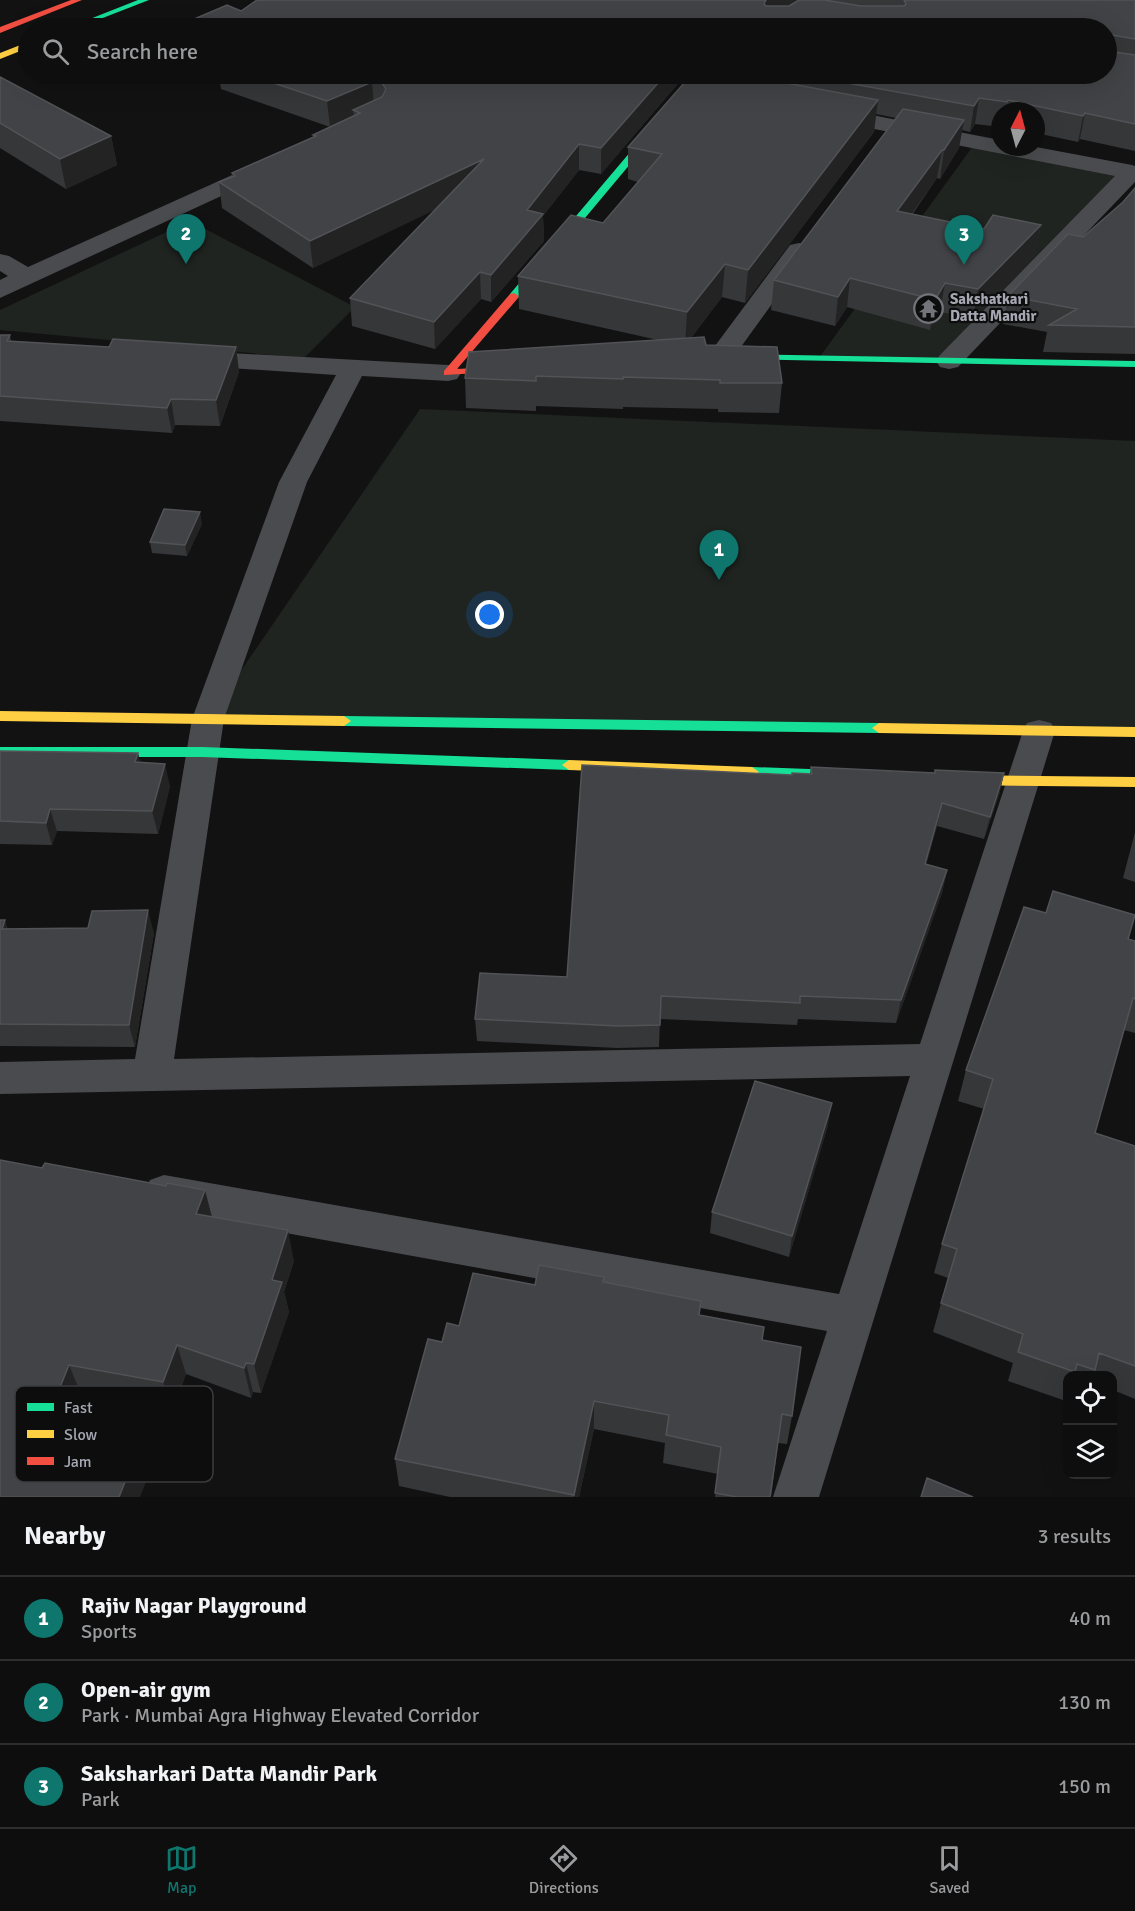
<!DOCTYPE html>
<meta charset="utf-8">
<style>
:root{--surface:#0e0e0e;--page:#171717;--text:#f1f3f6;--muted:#9b9c9e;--line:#2e2e2e;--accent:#0f766e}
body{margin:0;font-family:Signika,sans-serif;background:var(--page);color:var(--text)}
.controls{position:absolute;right:18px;bottom:18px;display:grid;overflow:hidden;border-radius:12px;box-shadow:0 6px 24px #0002}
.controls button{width:54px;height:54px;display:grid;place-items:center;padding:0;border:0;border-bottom:2px solid var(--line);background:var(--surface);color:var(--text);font:30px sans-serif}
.compass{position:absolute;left:991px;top:102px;width:54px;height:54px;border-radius:50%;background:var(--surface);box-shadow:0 6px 24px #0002;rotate:6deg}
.you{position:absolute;left:490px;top:615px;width:21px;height:21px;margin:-15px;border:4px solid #fff;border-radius:50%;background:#1a73e8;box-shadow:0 0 0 9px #1a73e833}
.badge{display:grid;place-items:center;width:39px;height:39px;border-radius:50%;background:var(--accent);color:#fff;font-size:20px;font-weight:700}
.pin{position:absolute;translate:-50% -50px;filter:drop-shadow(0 2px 3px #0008)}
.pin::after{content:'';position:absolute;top:32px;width:21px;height:18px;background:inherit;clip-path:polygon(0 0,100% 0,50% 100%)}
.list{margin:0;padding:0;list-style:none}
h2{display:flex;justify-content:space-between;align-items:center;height:78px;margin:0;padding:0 24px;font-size:26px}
h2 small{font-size:20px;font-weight:400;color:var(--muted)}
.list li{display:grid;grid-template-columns:39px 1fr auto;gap:18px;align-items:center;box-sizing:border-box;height:84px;padding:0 24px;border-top:2px solid var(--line)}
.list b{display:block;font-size:22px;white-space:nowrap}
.list p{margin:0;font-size:20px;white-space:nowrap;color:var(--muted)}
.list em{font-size:20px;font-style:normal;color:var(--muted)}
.icon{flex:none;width:33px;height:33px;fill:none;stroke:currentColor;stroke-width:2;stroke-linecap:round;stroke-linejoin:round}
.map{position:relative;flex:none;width:1135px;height:1497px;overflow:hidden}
.search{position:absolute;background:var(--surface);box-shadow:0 6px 24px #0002;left:18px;right:18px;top:18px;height:66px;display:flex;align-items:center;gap:15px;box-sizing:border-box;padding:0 21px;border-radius:33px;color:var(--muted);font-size:22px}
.sheet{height:330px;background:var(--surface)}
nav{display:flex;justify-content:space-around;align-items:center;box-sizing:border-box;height:84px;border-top:2px solid var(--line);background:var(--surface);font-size:16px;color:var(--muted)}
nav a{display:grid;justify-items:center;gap:3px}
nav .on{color:var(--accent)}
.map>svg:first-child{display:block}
</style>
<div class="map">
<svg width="1135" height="1497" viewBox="0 0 1135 1497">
<rect width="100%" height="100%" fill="#121213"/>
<!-- green -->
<path fill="#1f2420" d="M976,142L1132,172L949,361L819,358Z
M190,221L355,307L304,358L0,330V310Z
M420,409L1135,441V732L208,719Z"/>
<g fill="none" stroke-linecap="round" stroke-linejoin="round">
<!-- street -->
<path fill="#4a4b4e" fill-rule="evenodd" d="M831,107L1000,140V147H1036L1132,165L1135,166V182L958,367L949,369L940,367L936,361L940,355L1115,176L823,119L820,114L823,109Z
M259,163L267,165L270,170L267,175L0,298V280L8,276L0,271V254L9,256L28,267Z
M799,243L808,245L811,250L730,362L721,364L712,362L708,356L712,350L790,245Z
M193,351L448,365L457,367L461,373L457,379L448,381L362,376L307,482L224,719L174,1059L920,1044L1023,731L1027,723L1039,720L1051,723L1055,731L819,1497H773L827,1331L164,1211L150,1206L144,1193L150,1180L164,1175L839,1294L910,1076L0,1094V1062L135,1059L192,719L279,482L336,375L184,365L180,359L184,353Z"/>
<!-- fast -->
<path fill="#16e098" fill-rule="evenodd" d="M138,0H149L77,28H67Z
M705,74H714L693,89L518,298H510V294L687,85Z
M735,354L1135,361V367L731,359V355Z
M344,716L879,723L886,728L879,733L344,726L337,721Z
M0,747H202L569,760L576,765L569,770L202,757H0Z
M752,767L836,770L843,775L836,780L752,777L745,772Z"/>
<!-- slow -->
<path fill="#ffcf43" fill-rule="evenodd" d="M28,42V48L0,59V53Z
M0,711L344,716L351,721L344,726L0,721Z
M879,723L1135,727V737L879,733L872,728Z
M569,760L752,767L759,772L752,777L569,770L562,765Z
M957,775L1135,777V787L957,785L950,780Z"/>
<!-- jam -->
<path fill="#f24e42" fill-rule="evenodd" d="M71,0H82L0,33V27Z
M514,293L519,296L518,298L457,369L510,366L514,367V371L444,375V371L510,294Z"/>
</g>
<!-- wall -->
<path fill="#363739" d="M257,0H1135V151L1080,139L1078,142L1036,133V111H1000V127L975,124L970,132L962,130L959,148L940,179L937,178L912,215L984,229L1041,225L1035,254L973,318L940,312L930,330L847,307L835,326L771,310L774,280L896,118L876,114L874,132L745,303L722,297L691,338L782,383L779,413L718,412V409L623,407V409L536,406V411L466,408L465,378L658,340L519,309L518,276L603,223L638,182L628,179V147L691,75L681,80L601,174L579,170L543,216L544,241L491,302L481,299L435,349L352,326L350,298L436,209L313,268L222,208L219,182L232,177V173L313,137V135L330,127L221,89L219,75L215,74H1107L241,11Z
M0,77L111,136L117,165L66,189L0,148Z
M1135,188V354L1043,352L1047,332L1003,324L1008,296L1083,237L1123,202Z
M0,335H10L11,341L109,347H236L239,372L220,426L175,425L172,433L0,421Z
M202,524L187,556L152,553L150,542Z
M0,751L138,753L140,763L170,786L158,834L57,831L52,845L0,844Z
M811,767L935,773H1004L999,795L984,839L937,826L926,865L947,870L942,893L896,1023L798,1019L797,1025L660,1019L659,1047L617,1048L477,1041L475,1019L567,977L792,775L810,774Z
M1135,832V882L1123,878Z
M0,920L8,929L154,933L135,1047L0,1046Z
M1128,939L1135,941V1033L1124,1030L1095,1133L1135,1146V1399L1113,1390V1376H1068V1393H1066L1063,1400L1008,1381L1013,1363L933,1332L948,1278L934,1273L942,1244L984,1109L958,1101L966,1070Z
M828,1125L789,1257L710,1233L712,1212Z
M0,1160L212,1217L294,1261L284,1292L289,1312L261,1393L253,1392L251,1398L186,1374L172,1412L81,1394L65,1433L148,1477L0,1497Z
M604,1277V1282L700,1315L762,1340L792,1416L787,1444L778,1443L771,1497H715L718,1474L663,1463L665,1443L594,1429L579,1497H450L399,1486L395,1459L442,1342L459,1326L535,1285Z"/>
<!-- shaded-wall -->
<path fill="#232324" d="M766,0H801L766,22L764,4Z
M1112,35L1107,59V48L1109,37Z
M666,74H693L681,80L601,174V148Z
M372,82L374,107L353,110L354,116L330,127L327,101Z
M979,98L975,124L970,132L974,106Z
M878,100L874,132L745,303L748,270Z
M1085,113L1080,139L1078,142L1083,116Z
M964,120L959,148L940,179L944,150Z
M111,136L117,165L66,189L60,159Z
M579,144V170L543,216L544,241L491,302V275L527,210Z
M942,150L937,178L893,240L897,211Z
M484,159L485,186L313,268L310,241Z
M1041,225L1035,254L973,318L978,289Z
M725,264L722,297L685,346L687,312Z
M480,272L481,299L435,349L434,322Z
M850,278L847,307L835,326L838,297Z
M945,283L940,312L930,330L935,300Z
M236,347L239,372L220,426L216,400Z
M171,399L175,425L172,433L167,408Z
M200,512L202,524L187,556L185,545Z
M138,753L143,776L135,762Z
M165,764L170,786L158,834L152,811Z
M1004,773L999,795L984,839L990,817Z
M942,803L937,826L920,887L925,864Z
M50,809L57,831L52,845L46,823Z
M947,870L942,893L896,1023L901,1000Z
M148,910L154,933L135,1047L129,1025Z
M5,920L12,942L2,929Z
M832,1103L828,1125L789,1257L792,1236Z
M205,1190L213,1221L196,1214Z
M288,1230L294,1261L284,1292L289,1312L261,1393L254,1364L272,1280Z
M177,1345L186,1374L172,1412L163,1382Z
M246,1363L253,1392L251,1398L244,1368Z
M69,1365L81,1394L55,1457L43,1429Z
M594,1401V1429L579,1497H574Z
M138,1449L148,1477L140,1497H119Z"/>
<!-- building -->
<path fill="#424346" stroke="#525357" stroke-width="1.5" d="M257,0H766L764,4L766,6H789L799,0H825L861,6H904L906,4L904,0H1135V39L1112,35L1109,37V47L1107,48V28H173L227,5L241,11Z
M1107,49L1108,51L1135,55V124L1085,113L1083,116L1008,100L1007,102L979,98L974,106L798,74H1107Z
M247,74H666L601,148L579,144L527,210L543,214L491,275L480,272L434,322L350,298L484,159L310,241L219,182L235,176L232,173L316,136L313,135L360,113L353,110L382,97L386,89L382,83L372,82L327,101Z
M692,74H738L878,100L748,270L725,264L687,312L518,276L571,215L603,223L662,154L628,147Z
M0,77L111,136L60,159L0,123Z
M903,109L964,120L944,150H942L897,211L984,229L993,215L1041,225L978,289L945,283L935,300L850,278L838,297L774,280Z
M1135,188V327L1049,325L1077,309L1008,296L1068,234L1083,237L1123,202Z
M0,335H10L7,341L109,347L113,339L236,347L216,400L171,399L167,408L0,396Z
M704,337L706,345L777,347L782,383H720V380L623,377V379L536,376V381L465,378L469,352Z
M164,509L200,512L185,545L150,542Z
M0,751L138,753L135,762L165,764L152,811L50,809L46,823L0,821Z
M582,765L792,775V773L812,774L811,767L935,773V770L1004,773L990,817L942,803L925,864L947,870L901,1000L800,996V1003L661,996L660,1025L618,1026L475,1019L480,973L567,977Z
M1053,891L1135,915L1128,939L1135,941V999L1133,998L1095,1133L1135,1146V1366L1099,1353L1095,1370L1077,1364L1075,1372L1018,1352L1023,1334L941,1303L957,1249L942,1244L993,1079L966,1070L1024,907L1046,913Z
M148,910L129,1025L0,1024V920H5L2,929L88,928L92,911Z
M755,1081L832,1103L792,1236L712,1212Z
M0,1160L42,1168L45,1163L166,1186L167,1183L205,1190L196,1214L288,1230L272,1280L282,1282L254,1364L246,1363L244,1368L177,1345L163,1382L69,1365L43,1429L138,1449L119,1497H0Z
M539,1265L604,1277L603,1282L701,1301L699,1315L764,1327L762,1340L801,1347L792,1416L782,1414L770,1497H737L715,1493L721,1447L666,1435L669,1415L594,1401L574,1495L395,1459L428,1339L442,1342L447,1323L459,1326L473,1273L535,1285Z
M927,1478L973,1497H921Z"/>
<!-- icons -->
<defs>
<symbol id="temple-ring" viewBox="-11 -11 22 22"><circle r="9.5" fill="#0d0d0e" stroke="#72747a" stroke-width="1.5"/><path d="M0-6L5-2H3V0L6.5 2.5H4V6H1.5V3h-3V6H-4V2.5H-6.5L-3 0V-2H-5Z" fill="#72747a"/></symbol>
</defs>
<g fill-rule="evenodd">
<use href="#temple-ring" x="912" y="292" width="33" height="33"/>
</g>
<g text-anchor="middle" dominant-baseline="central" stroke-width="4.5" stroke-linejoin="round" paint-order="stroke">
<!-- far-poi labels -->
<g font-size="15" font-weight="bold" fill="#a5a8b2" stroke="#0d0d0e" text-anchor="start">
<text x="950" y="299">Sakshatkari<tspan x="950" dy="17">Datta Mandir</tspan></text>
</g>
</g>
<!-- legend -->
<rect x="15" y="1386" width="198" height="96" rx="9" fill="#0d0d0e" stroke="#3b3c3f" stroke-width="1.5"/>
<rect x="27" y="1403" width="27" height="8" fill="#16e098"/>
<rect x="27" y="1430" width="27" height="8" fill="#ffcf43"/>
<rect x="27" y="1457" width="27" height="8" fill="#f24e42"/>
<g font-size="16" fill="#a5a8b2">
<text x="64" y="1413">Fast</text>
<text x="64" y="1440">Slow</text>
<text x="64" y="1467">Jam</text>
</g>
</svg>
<div class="controls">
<button><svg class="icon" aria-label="locate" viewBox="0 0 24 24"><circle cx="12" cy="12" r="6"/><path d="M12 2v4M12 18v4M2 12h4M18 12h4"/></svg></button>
<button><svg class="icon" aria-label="layers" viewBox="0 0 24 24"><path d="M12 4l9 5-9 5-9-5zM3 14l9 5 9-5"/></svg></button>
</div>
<svg class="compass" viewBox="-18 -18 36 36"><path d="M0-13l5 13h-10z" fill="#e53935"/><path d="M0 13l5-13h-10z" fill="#9b9c9e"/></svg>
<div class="you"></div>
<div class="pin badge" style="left:719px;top:580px">1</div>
<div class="pin badge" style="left:186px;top:264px">2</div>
<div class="pin badge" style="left:964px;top:265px">3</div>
<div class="search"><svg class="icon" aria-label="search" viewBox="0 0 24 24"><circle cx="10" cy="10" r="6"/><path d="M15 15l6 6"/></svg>Search here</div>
</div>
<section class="sheet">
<h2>Nearby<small>3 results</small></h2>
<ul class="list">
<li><span class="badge">1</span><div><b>Rajiv Nagar Playground</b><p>Sports</p></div><em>40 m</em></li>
<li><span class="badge">2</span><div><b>Open-air gym</b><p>Park · Mumbai Agra Highway Elevated Corridor</p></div><em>130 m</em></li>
<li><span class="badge">3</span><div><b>Saksharkari Datta Mandir Park</b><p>Park</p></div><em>150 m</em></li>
</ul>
</section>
<nav>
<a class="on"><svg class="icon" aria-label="map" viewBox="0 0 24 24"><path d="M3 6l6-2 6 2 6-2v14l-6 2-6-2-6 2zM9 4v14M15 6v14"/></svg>Map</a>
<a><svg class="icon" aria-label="directions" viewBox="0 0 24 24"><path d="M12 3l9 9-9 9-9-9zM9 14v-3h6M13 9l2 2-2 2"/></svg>Directions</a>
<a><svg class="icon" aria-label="saved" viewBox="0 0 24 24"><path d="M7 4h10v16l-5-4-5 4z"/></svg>Saved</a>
</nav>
